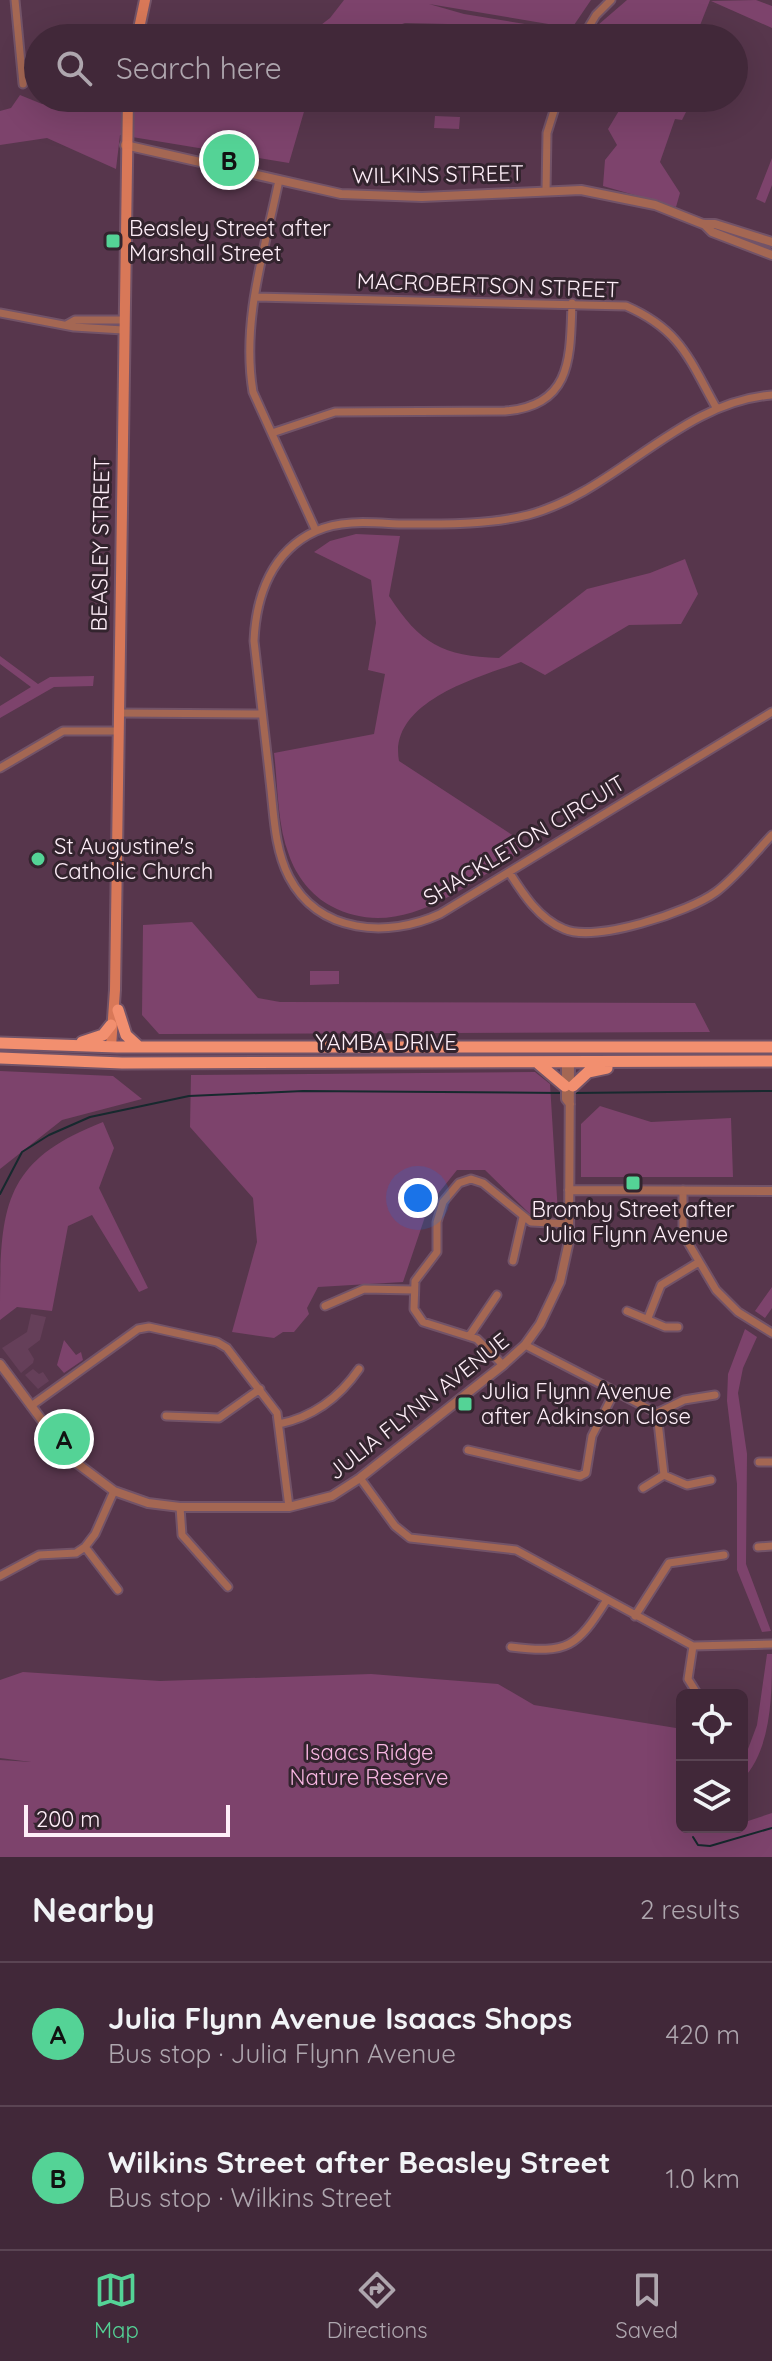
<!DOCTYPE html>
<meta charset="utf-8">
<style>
:root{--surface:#412839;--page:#483041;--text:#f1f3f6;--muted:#aea6ae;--line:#5a4453;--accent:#54d396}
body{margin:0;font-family:Quicksand,sans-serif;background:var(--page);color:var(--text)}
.controls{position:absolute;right:24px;bottom:24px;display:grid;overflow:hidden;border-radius:12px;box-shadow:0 8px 32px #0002}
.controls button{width:72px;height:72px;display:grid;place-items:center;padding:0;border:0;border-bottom:2px solid var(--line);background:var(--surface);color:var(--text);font:40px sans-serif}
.scale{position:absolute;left:24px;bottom:20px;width:206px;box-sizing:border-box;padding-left:8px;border:4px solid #feeef8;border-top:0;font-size:22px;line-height:28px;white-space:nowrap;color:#feeef8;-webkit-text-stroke:6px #33242e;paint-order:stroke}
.you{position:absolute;left:418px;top:1198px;width:28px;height:28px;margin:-20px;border:6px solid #fff;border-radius:50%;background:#1a73e8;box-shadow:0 0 0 12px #1a73e833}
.badge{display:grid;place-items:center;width:52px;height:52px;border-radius:50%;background:var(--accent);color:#111;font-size:26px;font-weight:700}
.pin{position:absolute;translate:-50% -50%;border:4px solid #fff;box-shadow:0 2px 8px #0006}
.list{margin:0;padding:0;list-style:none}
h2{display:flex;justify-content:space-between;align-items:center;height:104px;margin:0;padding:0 32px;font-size:34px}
h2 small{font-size:26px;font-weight:400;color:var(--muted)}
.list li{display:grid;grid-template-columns:52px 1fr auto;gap:24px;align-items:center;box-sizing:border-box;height:144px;padding:0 32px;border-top:2px solid var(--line)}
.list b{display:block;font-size:30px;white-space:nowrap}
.list p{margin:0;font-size:26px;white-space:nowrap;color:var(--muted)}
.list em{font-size:26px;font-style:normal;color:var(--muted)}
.icon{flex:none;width:44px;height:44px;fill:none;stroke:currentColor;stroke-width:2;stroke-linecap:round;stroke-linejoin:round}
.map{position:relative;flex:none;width:772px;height:1857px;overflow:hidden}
.search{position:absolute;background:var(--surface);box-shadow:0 8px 32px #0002;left:24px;right:24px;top:24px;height:88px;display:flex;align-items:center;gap:20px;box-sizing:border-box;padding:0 28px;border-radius:44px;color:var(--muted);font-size:30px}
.sheet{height:392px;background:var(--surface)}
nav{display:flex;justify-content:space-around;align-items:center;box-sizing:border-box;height:112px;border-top:2px solid var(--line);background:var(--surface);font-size:22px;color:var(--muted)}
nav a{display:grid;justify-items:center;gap:4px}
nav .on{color:var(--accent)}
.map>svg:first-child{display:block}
</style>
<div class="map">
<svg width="772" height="1857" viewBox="0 0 772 1857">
<rect width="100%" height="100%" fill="#57364c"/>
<!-- built -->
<path fill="#653f59" d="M31,1314L46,1317L40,1340L28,1349L34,1359L33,1363L21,1373L2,1348L27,1332Z
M33,1369L39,1374L43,1372L49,1381L38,1389L25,1375Z"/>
<!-- green -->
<path fill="#7d436c" d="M344,0H591L572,28L429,4L464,14L537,26L405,23L362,38H304L330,18Z
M627,0H710L695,38H592L598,25Z
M756,0L772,6V28L711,1Z
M20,95L42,104L82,98H308L289,163L120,135L116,169L47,138L0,145V111L11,108Z
M644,98H672L690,104L682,120L675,119L660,162L680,193L676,207L603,186L605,160L617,145L608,129L623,104Z
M435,116L460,117L459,129L434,128Z
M772,158V185L765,203L756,199Z
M356,534L400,536L389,596C420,644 443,656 499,658L587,589L650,573L685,559L698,594L681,624L629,625L545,675L521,662C478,677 388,702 399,761L529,846C470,882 402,944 331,906C312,896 296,876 289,855C277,824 278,786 274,753L374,734L385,674L368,670L376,623L371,580L314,552L330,541Z
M0,656L38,684L50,677L94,676L93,686L54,687L0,718V706L31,687L0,664Z
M192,922L258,998L280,1002L695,1003L710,1032L159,1034L142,1015L143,925Z
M310,971H339V984L310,985Z
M0,1071L113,1076L142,1099L62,1120L0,1169Z
M535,1072L550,1084L558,1214L531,1215L485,1170H457L429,1205L403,1282L318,1287L307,1308L309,1314L294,1332H283L274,1338L232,1332L257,1242L253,1198L190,1127L191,1075Z
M600,1106L651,1122L731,1118L733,1177H581V1124Z
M103,1122L114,1148L99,1188L148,1288L139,1292L92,1215L68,1226L52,1311L17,1307L0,1320C0,1209 0,1162 103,1122Z
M772,1287V1308L765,1318L755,1311Z
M745,1329L757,1337L743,1368L738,1393L747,1454L746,1564L771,1631L762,1632L737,1570V1484L727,1401L728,1374Z
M64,1340L76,1355L81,1352L83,1360L64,1373L57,1365Z
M767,1654H772C772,1694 772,1749 742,1780V1765L757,1725Z
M23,1672L160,1681L371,1674L498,1684L534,1705L676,1728L682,1738V1827H742V1823L772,1813V1857H0V1760L31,1762L0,1758V1680Z"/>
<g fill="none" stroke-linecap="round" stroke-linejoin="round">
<!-- stream -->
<path stroke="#17292e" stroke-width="2" d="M573,1093L772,1091
M0,1194L22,1152L49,1135L90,1117L189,1096L303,1091L562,1093
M693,1837L698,1845L710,1846L772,1828"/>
<defs>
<path id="minor" d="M15,0L23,84
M582,38L596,15L611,0
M279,180C265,249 241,321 253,392L316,531
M546,191L547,133L558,98
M256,297L626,306C681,330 689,359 717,409
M0,313L74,327L123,330
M68,324L75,320H123
M772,395C679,402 616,492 528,515C487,525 443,524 401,524C374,523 342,519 316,531C272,551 256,595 254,641C259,687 265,734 270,781C274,813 274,848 289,877C319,934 388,938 440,914L772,712
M272,433L335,412L505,411C573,406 570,356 572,303
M118,713L262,714
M0,768L63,731H118
M509,872C523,894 539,919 564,929C595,943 689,912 716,892C737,876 754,854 772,835
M683,1190V1234L716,1290L738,1312L772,1333
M513,1261L523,1217
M325,1306L364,1289L413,1290
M627,1311L665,1327H678
M648,1318L661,1285L699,1262
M470,1335L497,1295
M525,1345L657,1413
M503,1365L477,1339L423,1322L414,1309L415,1281L437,1252V1222L443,1202L459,1183L471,1179L483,1183L531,1222L569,1224
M31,1406L138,1329L149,1327L217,1342L227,1348L277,1413L289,1507
M166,1416L219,1418L260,1389
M279,1424C313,1417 339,1398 359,1369
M468,1450L580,1476L586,1473L592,1436L615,1391
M759,1462H772
M360,1478L395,1526L410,1538L516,1550L693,1646L772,1644
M711,1480L687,1485L664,1475L657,1413L684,1400L715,1395
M643,1488L664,1475
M180,1507L182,1535L228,1587
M85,1547L118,1590
M758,1547L772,1546
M0,1576L39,1555L76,1553L85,1547L95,1534L114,1491
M635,1616L669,1563L724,1555
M693,1646L688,1679L698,1695
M511,1647C568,1654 577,1647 606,1601"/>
<path id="tertiary" d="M125,145L341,194L422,197L581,190L655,205L703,224H715L772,242
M704,224L712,232L772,255
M566,1062V1099L570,1104
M569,1190L772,1191
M0,1364L70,1458L114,1491L148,1503L180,1507H289L332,1496L360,1478L503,1365L525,1345L540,1324L560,1282L569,1241L570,1062"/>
<path id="secondary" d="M137,38L145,0
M111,1047L115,990L128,98"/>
<path id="primary" d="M118,1010L126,1035L138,1046
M82,1042L103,1035L111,1025
M0,1043L117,1047H772
M0,1058L122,1063L772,1061
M539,1064L565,1086
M573,1086L588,1072L607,1068"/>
</defs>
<!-- minor casing -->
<use href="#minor" stroke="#725368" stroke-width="11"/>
<!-- tertiary casing -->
<use href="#tertiary" stroke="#725368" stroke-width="12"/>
<!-- secondary casing -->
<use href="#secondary" stroke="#725368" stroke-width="14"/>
<!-- primary casing -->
<use href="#primary" stroke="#725368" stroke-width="15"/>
<!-- minor -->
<use href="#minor" stroke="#a46753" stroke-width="7"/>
<!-- tertiary -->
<use href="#tertiary" stroke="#a46753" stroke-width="8"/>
<!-- secondary -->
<use href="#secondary" stroke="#d87858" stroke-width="10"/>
<!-- primary -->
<use href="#primary" stroke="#f28f6f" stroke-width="11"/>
</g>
<!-- markers -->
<g fill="#54d396" stroke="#33242e" stroke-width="3">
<rect x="105" y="233" width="16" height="16" rx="4"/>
<circle cx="38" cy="859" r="8"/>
<rect x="625" y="1175" width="16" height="16" rx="4"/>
<rect x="457" y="1396" width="16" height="16" rx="4"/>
</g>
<g text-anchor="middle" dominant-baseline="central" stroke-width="6" stroke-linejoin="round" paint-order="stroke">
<!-- street labels -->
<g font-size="22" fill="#feeef8" stroke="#33242e">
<text transform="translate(438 174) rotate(-1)">WILKINS STREET</text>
<text transform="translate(488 285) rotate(2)">MACROBERTSON STREET</text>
<text transform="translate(100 544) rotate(-89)">BEASLEY STREET</text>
<text transform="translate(524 840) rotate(-31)">SHACKLETON CIRCUIT</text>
<text x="386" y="1042">YAMBA DRIVE</text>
<text transform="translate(418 1406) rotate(-38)">JULIA FLYNN AVENUE</text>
</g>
<!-- poi labels -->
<g font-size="22" fill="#feeef8" stroke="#33242e" text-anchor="start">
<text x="129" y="228">Beasley Street after<tspan x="129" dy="25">Marshall Street</tspan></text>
<text x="54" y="846">St Augustine's<tspan x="54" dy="25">Catholic Church</tspan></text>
<text x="633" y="1209" text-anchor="middle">Bromby Street after<tspan x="633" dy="25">Julia Flynn Avenue</tspan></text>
<text x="481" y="1391">Julia Flynn Avenue<tspan x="481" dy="25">after Adkinson Close</tspan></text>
</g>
<!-- park labels -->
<g font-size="22" fill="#f8b6e2" stroke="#33242e">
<text x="369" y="1752">Isaacs Ridge<tspan x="369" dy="25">Nature Reserve</tspan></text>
</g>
</g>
</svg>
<div class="controls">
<button><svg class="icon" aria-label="locate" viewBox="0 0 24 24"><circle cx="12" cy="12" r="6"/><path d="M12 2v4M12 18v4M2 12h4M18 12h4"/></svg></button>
<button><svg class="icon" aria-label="layers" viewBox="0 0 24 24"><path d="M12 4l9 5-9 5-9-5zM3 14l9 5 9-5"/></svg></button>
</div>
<div class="scale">200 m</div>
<div class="you"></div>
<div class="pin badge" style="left:64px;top:1439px">A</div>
<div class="pin badge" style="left:229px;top:160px">B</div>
<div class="search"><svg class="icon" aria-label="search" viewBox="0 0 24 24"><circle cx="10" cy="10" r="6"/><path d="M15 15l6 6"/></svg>Search here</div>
</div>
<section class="sheet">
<h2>Nearby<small>2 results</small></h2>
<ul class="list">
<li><span class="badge">A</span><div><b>Julia Flynn Avenue Isaacs Shops</b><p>Bus stop · Julia Flynn Avenue</p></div><em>420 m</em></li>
<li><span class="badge">B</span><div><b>Wilkins Street after Beasley Street</b><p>Bus stop · Wilkins Street</p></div><em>1.0 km</em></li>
</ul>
</section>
<nav>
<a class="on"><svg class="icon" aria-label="map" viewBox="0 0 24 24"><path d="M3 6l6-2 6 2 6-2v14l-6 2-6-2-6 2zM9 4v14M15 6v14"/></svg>Map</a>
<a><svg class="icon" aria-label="directions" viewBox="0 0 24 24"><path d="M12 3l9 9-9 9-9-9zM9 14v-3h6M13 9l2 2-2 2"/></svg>Directions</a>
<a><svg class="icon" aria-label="saved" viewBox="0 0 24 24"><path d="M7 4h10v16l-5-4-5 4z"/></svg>Saved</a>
</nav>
